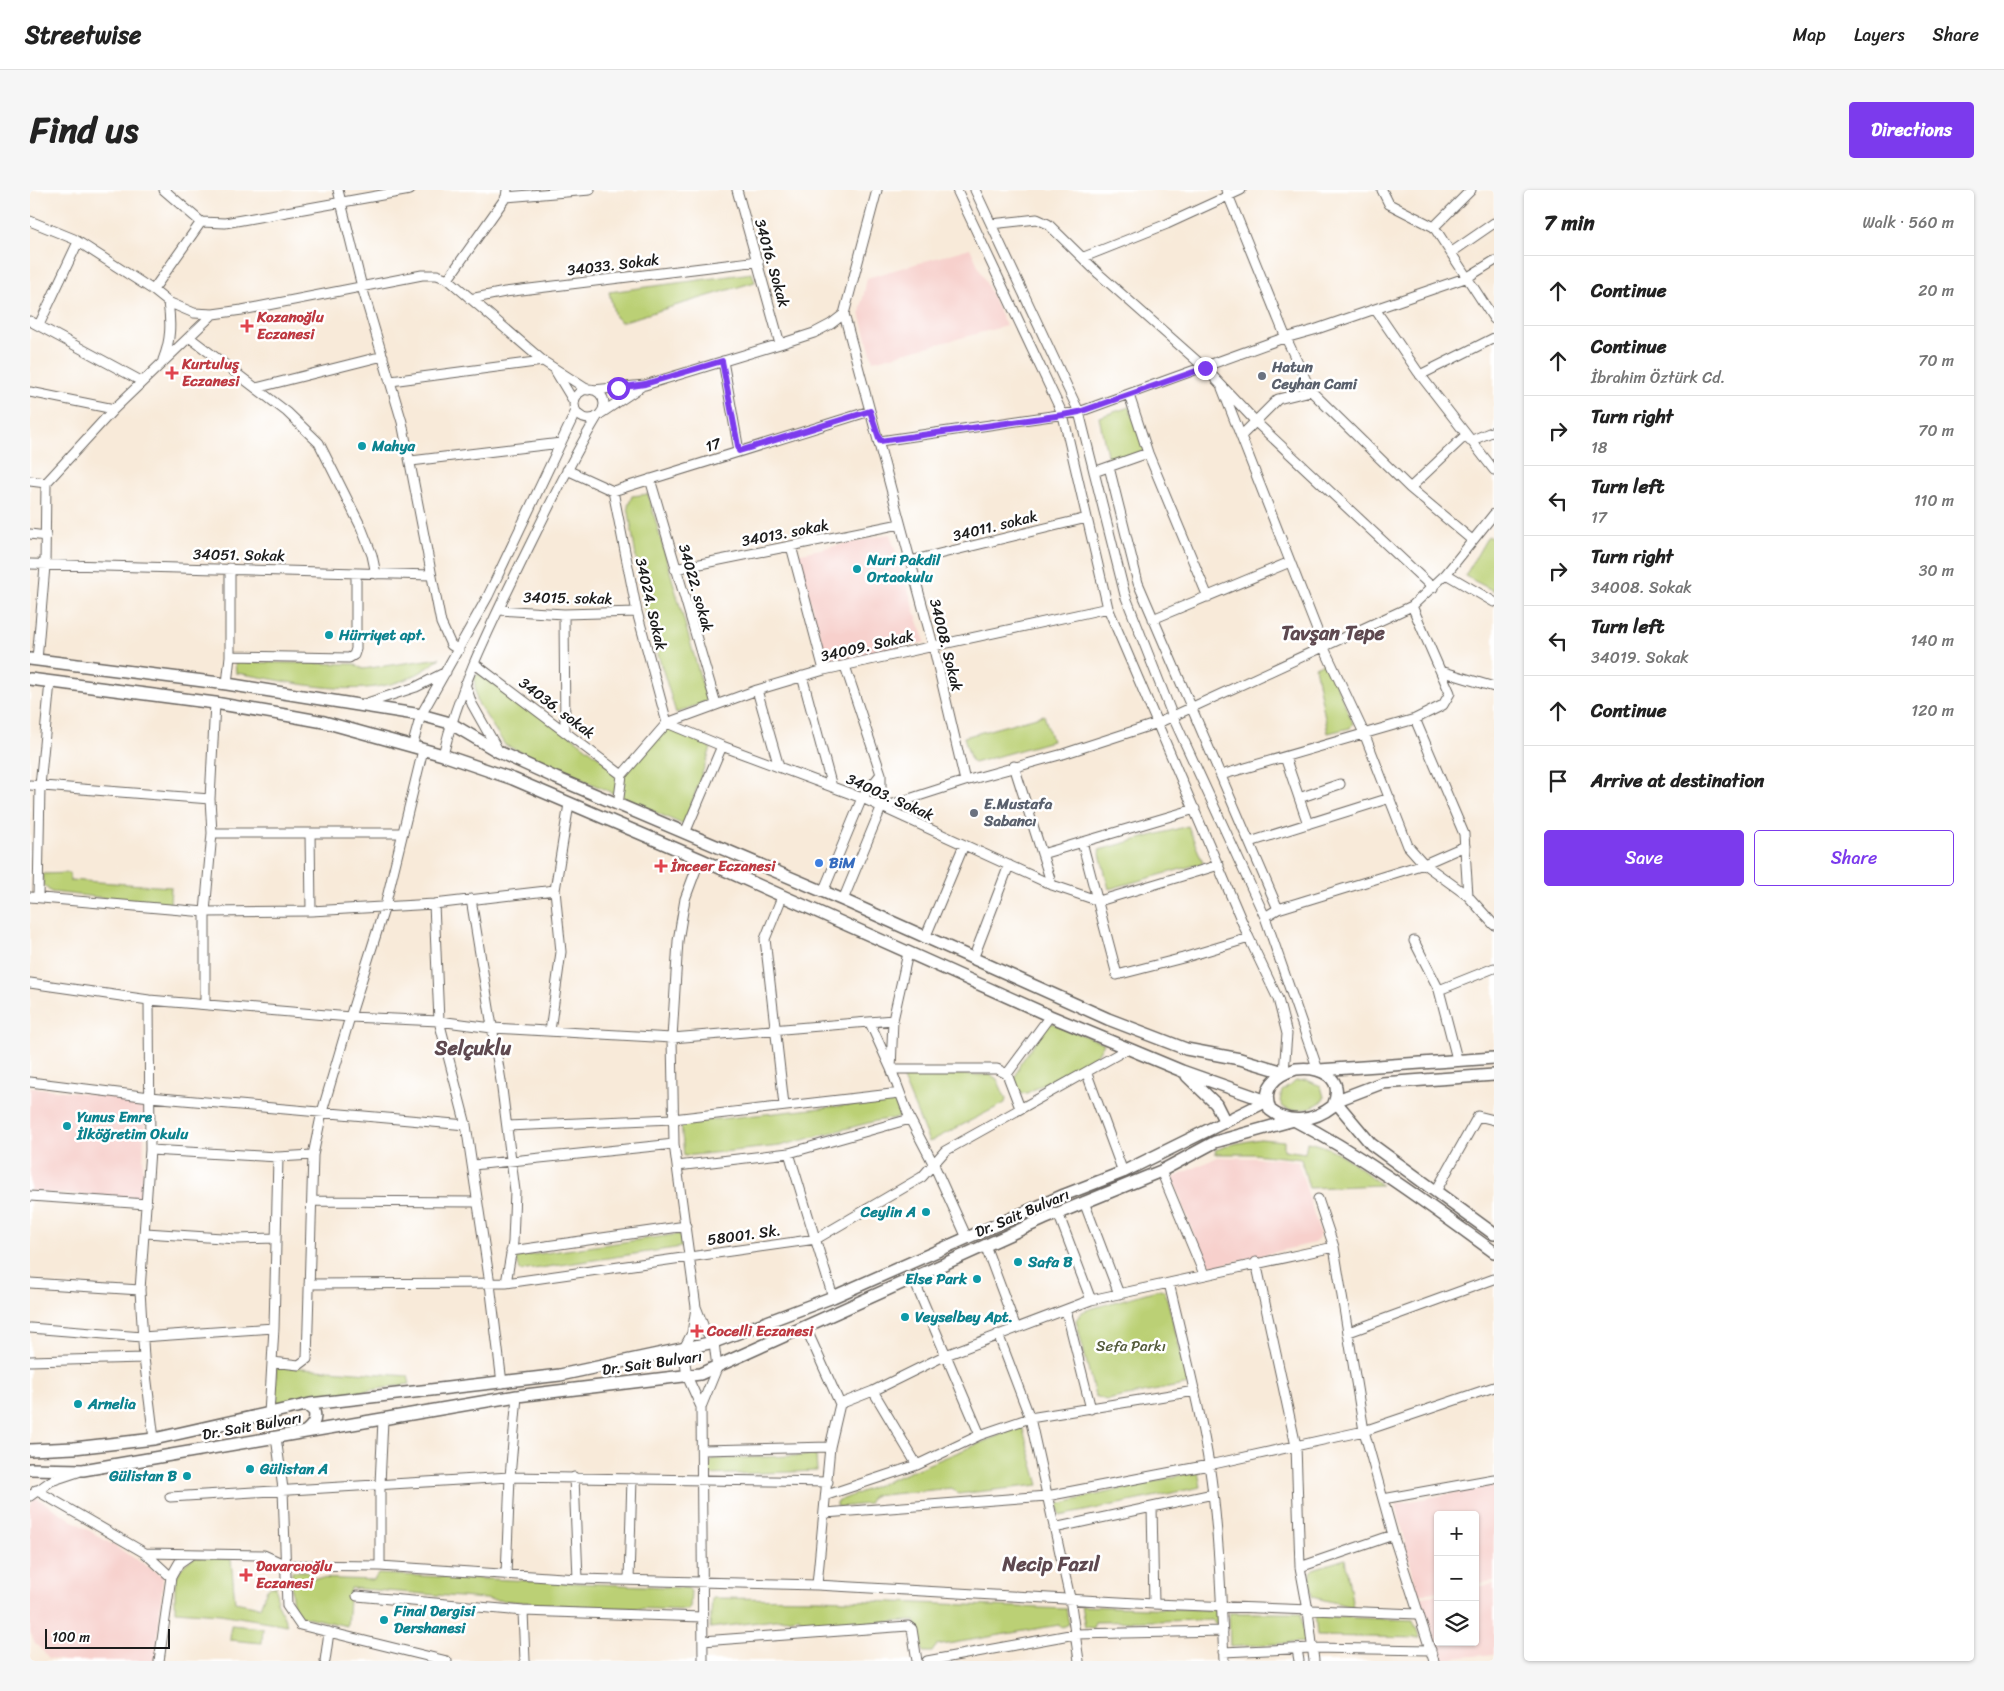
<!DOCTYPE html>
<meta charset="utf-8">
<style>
:root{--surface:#fff;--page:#f6f6f6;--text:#222;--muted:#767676;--line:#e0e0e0;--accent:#7c3aed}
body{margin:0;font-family:Sriracha,sans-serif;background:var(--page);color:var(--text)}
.controls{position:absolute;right:15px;bottom:15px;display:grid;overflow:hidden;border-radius:5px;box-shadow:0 1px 4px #0004}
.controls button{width:45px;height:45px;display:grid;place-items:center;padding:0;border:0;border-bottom:1px solid var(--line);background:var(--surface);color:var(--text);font:25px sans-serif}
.scale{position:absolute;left:15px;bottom:12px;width:125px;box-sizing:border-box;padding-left:5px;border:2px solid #1c1c1c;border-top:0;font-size:14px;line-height:18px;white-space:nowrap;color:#1c1c1c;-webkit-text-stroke:4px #fff;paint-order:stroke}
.stop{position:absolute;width:15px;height:15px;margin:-11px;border:4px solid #7c3aed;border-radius:50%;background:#fff}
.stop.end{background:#7c3aed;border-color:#fff;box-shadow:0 1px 5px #0008}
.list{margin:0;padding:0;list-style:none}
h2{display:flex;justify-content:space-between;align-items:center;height:65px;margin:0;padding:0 20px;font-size:21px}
h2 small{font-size:16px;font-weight:400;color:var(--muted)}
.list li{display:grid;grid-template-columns:32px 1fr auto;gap:15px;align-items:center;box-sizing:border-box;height:70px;padding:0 20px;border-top:1px solid var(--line)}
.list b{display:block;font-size:19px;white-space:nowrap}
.list p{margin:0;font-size:16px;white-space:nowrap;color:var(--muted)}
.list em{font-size:16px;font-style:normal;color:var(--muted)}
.actions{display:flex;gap:10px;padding:15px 20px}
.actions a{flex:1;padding:11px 0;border:1px solid var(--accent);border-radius:5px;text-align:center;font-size:18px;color:var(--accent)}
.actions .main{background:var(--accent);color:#fff}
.icon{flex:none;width:28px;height:28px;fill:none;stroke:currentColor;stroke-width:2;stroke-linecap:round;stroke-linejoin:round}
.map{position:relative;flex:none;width:1464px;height:1471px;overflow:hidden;border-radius:5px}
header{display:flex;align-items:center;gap:30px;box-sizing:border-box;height:70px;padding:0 25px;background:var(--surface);border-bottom:1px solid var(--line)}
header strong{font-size:24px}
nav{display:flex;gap:28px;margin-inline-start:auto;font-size:18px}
.intro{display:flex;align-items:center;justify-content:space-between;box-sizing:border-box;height:120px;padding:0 30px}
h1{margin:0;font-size:35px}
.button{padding:12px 22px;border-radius:5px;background:var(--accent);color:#fff;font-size:18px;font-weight:700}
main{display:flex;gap:30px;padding:0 30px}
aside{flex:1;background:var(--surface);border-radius:5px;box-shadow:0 1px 4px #0004}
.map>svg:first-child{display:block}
</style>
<header>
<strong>Streetwise</strong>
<nav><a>Map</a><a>Layers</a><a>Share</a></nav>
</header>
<div class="intro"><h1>Find us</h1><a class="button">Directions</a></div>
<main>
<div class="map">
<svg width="1464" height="1471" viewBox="0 0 1464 1471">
<rect width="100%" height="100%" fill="#fff"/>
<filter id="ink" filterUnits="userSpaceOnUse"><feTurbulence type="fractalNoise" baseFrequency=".02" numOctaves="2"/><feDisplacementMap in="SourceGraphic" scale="10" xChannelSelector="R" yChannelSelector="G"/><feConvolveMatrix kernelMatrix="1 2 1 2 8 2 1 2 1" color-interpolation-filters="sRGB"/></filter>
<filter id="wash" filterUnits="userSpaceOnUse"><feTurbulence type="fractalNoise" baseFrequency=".0096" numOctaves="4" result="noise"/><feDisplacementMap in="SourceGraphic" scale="20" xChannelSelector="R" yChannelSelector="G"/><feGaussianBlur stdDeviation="1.12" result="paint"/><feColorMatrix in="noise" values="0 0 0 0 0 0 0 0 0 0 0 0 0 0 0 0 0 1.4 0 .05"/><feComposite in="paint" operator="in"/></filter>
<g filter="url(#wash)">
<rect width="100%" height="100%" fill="#f8ead9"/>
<!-- built -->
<path fill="#f7d0cc" d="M940,58L976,136L843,171L830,123L837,88Z
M860,344L895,452L798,474L767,364Z
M0,897L109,910L115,915L112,1008L0,1002Z
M1188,967L1253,969L1268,972L1290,1044L1288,1049L1284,1053L1185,1076L1174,1072L1143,988Z
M1464,1295V1391L1445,1394V1325H1408V1401L1388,1405L1366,1314Z
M5,1307L133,1386L126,1471H34L19,1468L5,1453L0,1442V1316Z
M1464,1394V1464L1412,1469L1390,1408L1408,1404V1452H1445V1397Z"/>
<!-- green -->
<path fill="#bbd074" stroke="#6c7648" d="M722,83L725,92L591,132L585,127L579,102Z
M1099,217L1116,262L1079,274L1069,227Z
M618,304L677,511L646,523L614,419L598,316L602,306Z
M1458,346L1464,349V401L1435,386Z
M410,468C354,519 273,493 206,483L205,472L324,474L333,479Z
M1296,472L1323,533L1320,538L1298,543L1285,477Z
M449,483L535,541L592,585L637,533L681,558L654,635L475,555L447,512L444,488Z
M1014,525L1022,551L944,573L941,571L934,547Z
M1158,636L1173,673L1079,699L1069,660Z
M40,683V690L141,697L140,715L21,702L13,695V684Z
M1019,832L1074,853L1067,865L997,903L991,904L984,891L990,874Z
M876,884L961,885L967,889L976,909L975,913L899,952L872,887Z
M1277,890L1291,896L1294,907L1293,911C1282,918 1265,924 1253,917L1250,911L1252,901L1266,891Z
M866,910L873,927L846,931L750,956L654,966L651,933Z
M1230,949L1254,951V960L1275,963L1277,952C1306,956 1329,977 1351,995L1279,998L1271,969L1224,964H1186L1185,960L1203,954Z
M650,1044L652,1057L490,1081L486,1067Z
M1130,1099L1135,1101L1159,1194L1076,1210L1065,1206L1046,1130L1053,1121Z
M246,1176L378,1186L380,1194L246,1215Z
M992,1236L1009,1295L928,1304L922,1298L842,1306L838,1314L809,1317L806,1315V1312Z
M786,1265L787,1281L678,1285L677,1279L683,1269Z
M1168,1281L1171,1297L1030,1326L1028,1314Z
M165,1367L201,1369L205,1412L230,1417L237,1399L241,1396H246L247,1411L257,1435L190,1424L145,1421C146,1393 140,1383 165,1367Z
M1315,1369L1323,1417L1282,1407L1280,1382L1283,1379Z
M262,1381H276L281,1388L344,1390L348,1384L658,1398L661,1401L660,1418L658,1420L539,1416L320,1398L317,1436L272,1426C258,1416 262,1397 262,1381Z
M682,1408L790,1409L1036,1419L1039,1434L1031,1438L1029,1435L906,1456L902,1462H893L885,1431L774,1435L769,1427L680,1438Z
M1051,1416L1186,1420L1189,1432L1185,1434L1182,1430L1065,1432L1063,1438L1055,1437Z
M1199,1423H1271L1275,1452L1200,1457Z
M1285,1423L1304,1427L1383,1430L1390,1448L1287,1446Z
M201,1435L233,1438L232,1453L200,1450Z"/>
</g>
<g filter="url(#ink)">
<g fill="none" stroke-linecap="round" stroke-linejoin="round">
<defs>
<path id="minor" d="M134,0L171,32
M308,0L332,97L372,232L411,433L421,455L429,460
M707,0L750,154
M847,0L814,124L903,455L935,591
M927,0L1033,225L1078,418L1219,748L1248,809L1257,844L1254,882
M945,0L1049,222L1095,405L1143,527L1235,727L1288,880
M1196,0L1256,148L1281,201L1380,298L1442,350
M1352,0L1359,14L1404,37L1464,129
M476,7L560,0
M0,31L44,49L123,100L138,112L164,123L183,124L212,120L392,85H407L418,89L513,171L558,200
M961,34L1007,29L1018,34L1069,84L1175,178L1229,235L1403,398
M1404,37L1441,0
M1422,62L1464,33
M1054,67L1137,34L1211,0
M418,89L476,7L477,0
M123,100L171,32L195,33L380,0
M440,109L475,102L729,71
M1345,119L1388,182L1464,280
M0,131L111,191
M9,135L48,52
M159,147L257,222L289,253L331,337L342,365L346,384
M133,170C141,150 141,133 138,112
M693,171L709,261
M526,182L544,212
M1390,185L1464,148
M361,191L513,171
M226,198L353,166
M1192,198L1294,458L1334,543L1378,656L1394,674L1438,706L1464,735
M544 214a15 15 0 1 1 30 0a15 15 0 1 1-30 0Z
M563,200L615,195L750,154L784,143L801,134L814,124
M0,202L84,219
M1099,205L1118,263L1178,407
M570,224L612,196
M1211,246L1248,209L1281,201
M850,251L1049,222L1248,150L1284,140L1438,87L1464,71
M1440,251L1464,241
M381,271L531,253
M1079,277L1108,393L1248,719
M537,280L583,301L840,221
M1064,282L1118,263
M620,289L686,514
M0,291L16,293
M1380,298L1436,245
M583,301L607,422L637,533
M0,344L16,346
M761,356L794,480
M880,371L1057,328
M0,374L401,385
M645,379L870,334
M1416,384L1464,412
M469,420L534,424L607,422
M534,424L535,541
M1123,429L1260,372
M200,466L319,468L324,465L326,459V383
M7,470L15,376L16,293L84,219L183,124
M445,474L592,585
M815,476L851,584V618
M1411,481L1464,497
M772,486L802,597
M197,494L200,466V378
M435,494L442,514L469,562
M727,500L749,577
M331,515L386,497L416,482
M1385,529L1434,644L1438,706
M637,533L692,556L832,608L1022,695L1069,711
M382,557L391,525L458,406L546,221
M413,565C429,498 460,437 490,375C515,325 538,275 567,227
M1255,567L1278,634
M984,576L1022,695
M1191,585L1385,529L1413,515L1420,503L1382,416
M0,595L180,609
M1269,608L1310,594
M588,615L592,585L637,533L727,500L794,480L1078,418
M182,643H373
M280,643L281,721
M655,643L692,556
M1052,652L1087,785L1153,768L1219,748
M1220,652L1360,608
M1012,664L1165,619
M670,669L655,709L648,751L642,848L644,954L666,1117L675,1140L684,1152L687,1178L671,1217L673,1471
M793,702L832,608L851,584
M0,707L175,722L281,721L404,714L525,700L539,614
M8,707L10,596L20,492
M752,707L735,749L754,915
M441,709L471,891L485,1001L483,1052L476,1093
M813,710L851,618L935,591L1033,564L1128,533L1382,416L1416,384L1464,324
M1069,711L1189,675
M404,714L409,831L436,935L460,1094L472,1193
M1235,727L1248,719L1394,674L1435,656
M895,748L934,655
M1384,751L1409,800L1427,869
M878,763L863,830L861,879L880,929L904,975L937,1048
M943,769L979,675
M0,793L119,810L320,827L409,831L462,838L642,848L863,830
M1409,800L1464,778
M119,810L120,960L110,1100L114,1168L124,1249
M175,813V722L182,643L180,609L185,513
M840,833L861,879H967L977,884L990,918
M520,841L531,762L525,700
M977,884L1020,826
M1057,884L1093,982
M0,892L120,907L436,935
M477,936L643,929L870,903
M120,960L248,967L283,965
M759,963L803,1107
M443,975L644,954
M647,976L759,963L880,929
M1131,981L1174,1084
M1406,1001L1448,926L1464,930
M0,1006L117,1014
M1288,1009L1304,1057L1334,1241L1363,1345L1404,1471
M282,1011L447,1012
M1054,1012L1089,1104
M1028,1023L1061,1110
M116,1043L207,1049L246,1048
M955,1055L986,1138
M481,1061L656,1036
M1226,1072L1266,1256L1270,1377L1278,1420L1284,1471
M883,1088L950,1245
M0,1093L110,1100
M1139,1093C1153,1153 1169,1213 1179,1274C1189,1338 1191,1407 1194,1471
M279,1094L476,1093L786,1049L892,987L915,961L1099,858
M666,1118L662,1143L653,1160L657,1186L671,1217
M1036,1120L1061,1219
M775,1136L810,1214L800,1257L787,1395
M0,1138L112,1147L244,1138
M1319,1142L1464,1089
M968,1144L1000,1228L1040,1408L1049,1471
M0,1171L114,1168
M242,1172L269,1175L277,1169L283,965L292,922L320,827L355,716L393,560
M843,1201L887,1275
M810,1214L843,1201L916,1165L1061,1110L1304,1057
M239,1224L244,1138L248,967
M246,1247L253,1299L257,1416L270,1435L417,1471
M672,1260L800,1257
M544,1287L548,1389
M6,1300L115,1363L141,1387
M797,1305L887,1275L950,1245L1000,1228L1165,1201
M0,1306L21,1291L48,1282
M140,1307L480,1287L798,1292
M1353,1309L1464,1289
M1122,1317L1124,1414
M795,1323L1017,1306L1179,1275L1334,1241L1464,1197
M1024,1338L1183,1304
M115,1363L234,1365L256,1375L350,1376L548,1389L787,1395L1124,1414L1388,1424
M350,1376V1294L353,1230
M1270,1377L1363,1345
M476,1385L480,1287L487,1206
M599,1390L602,1288
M327,1406L493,1421L672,1427
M493,1421L495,1471
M673,1451L878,1436L882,1439L887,1471
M1267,1459L1269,1471
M1193,1462L1282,1458L1401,1460
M129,1471L141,1387L149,1373L162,1364
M295,1471L299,1442
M897,1471L1045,1444L1193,1441"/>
<path id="major" d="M0,469L197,494L391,525L420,533L469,562L526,588L813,710L1078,829L1156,859L1210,869L1254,882
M0,489L185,513L261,526L294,532L413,565L483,589L670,669L1020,826L1152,881L1237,911
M1266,879C1290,876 1316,887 1303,916C1284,931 1259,935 1240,920C1231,897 1246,885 1266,879Z
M1289,880L1464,868
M1464,885L1352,893L1305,911L1341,954L1464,1044
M1157,886L1186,914L1194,930
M275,1242C282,1236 287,1231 284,1221L277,1215
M0,1260L44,1258L124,1249L280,1214L530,1185L684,1152L803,1107L1034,1005L1093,982L1237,911
M0,1279L53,1280L487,1206L670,1184L1014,1029L1131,981L1185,952L1264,930C1335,967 1399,1015 1464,1062"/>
</defs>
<!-- minor casing -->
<use href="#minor" stroke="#69645e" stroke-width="11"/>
<!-- major casing -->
<use href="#major" stroke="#69645e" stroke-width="14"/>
<!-- minor -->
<use href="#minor" stroke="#fff" stroke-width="9"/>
<!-- major -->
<use href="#major" stroke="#fff" stroke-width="11"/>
</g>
</g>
<g fill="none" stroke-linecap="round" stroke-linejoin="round" filter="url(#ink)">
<!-- route -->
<path stroke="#7c3aed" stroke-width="6" d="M588,198L615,194L692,171L709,261L840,221L850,251L1033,225L1049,222L1175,178"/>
</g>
<!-- markers -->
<g fill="#e0444e" stroke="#fff" stroke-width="2">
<path d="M214.5 128.5h5v5h5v5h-5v5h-5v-5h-5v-5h5z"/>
<path d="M139.5 175.5h5v5h5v5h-5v5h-5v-5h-5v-5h5z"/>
<path d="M628.5 668.5h5v5h5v5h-5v5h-5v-5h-5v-5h5z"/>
<path d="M664.5 1133.5h5v5h5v5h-5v5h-5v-5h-5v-5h5z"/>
<path d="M213.5 1377.5h5v5h5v5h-5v5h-5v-5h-5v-5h5z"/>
</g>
<g fill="#6b7280" stroke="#fff" stroke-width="2">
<circle cx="1232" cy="186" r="5"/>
<circle cx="944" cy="623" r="5"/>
</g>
<g fill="#0f9aa8" stroke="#fff" stroke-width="2">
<circle cx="332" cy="256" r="5"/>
<circle cx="827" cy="379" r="5"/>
<circle cx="299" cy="445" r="5"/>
<circle cx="37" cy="936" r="5"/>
<circle cx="896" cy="1022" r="5"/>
<circle cx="988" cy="1072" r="5"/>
<circle cx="947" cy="1089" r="5"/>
<circle cx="875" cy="1127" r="5"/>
<circle cx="48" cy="1214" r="5"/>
<circle cx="220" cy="1279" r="5"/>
<circle cx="157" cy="1286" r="5"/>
<circle cx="354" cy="1430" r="5"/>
</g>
<circle fill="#3f7fe0" stroke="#fff" stroke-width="2" cx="789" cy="673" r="5"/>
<g text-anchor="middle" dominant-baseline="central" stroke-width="5" stroke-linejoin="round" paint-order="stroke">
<!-- street labels -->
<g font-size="15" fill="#1c1c1c" stroke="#fff">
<text transform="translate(742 73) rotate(74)">34016. Sokak</text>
<text transform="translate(583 75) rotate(-7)">34033. Sokak</text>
<text transform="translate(683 255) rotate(-18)">17</text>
<text transform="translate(965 336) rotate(-14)">34011. sokak</text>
<text transform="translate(755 343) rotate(-11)">34013. sokak</text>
<text transform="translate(209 365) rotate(1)">34051. Sokak</text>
<text transform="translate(666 398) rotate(74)">34022. sokak</text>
<text transform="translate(538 408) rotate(1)">34015. sokak</text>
<text transform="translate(621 414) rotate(77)">34024. Sokak</text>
<text transform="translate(916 455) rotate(76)">34008. Sokak</text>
<text transform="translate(837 456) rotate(-13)">34009. Sokak</text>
<text transform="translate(527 518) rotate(37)">34036. sokak</text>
<text transform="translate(860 607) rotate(24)">34003. Sokak</text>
<text transform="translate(992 1023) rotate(-23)">Dr. Sait Bulvarı</text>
<text transform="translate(714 1045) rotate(-8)">58001. Sk.</text>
<text transform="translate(622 1173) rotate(-8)">Dr. Sait Bulvarı</text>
<text transform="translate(222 1236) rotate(-10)">Dr. Sait Bulvarı</text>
</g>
<!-- health labels -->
<g font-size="15" font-weight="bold" fill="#be3a42" stroke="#fff" text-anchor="start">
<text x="227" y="127">Kozanoğlu<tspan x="227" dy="17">Eczanesi</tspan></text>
<text x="152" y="174">Kurtuluş<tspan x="152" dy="17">Eczanesi</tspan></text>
<text x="641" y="676">İnceer Eczanesi</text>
<text x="677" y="1141">Cocelli Eczanesi</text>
<text x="226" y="1376">Davarcıoğlu<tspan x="226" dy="17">Eczanesi</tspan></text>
</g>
<!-- worship labels -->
<g font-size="15" font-weight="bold" fill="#5b616d" stroke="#fff" text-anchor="start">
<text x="1242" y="177">Hatun<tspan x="1242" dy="17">Ceyhan Cami</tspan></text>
<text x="954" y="614">E.Mustafa<tspan x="954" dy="17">Sabancı</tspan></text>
</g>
<!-- culture labels -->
<g font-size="15" font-weight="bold" fill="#0d838f" stroke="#fff" text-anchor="start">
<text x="342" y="256">Mahya</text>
<text x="837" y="370">Nuri Pakdil<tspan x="837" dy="17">Ortaokulu</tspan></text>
<text x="309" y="445">Hürriyet apt.</text>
<text x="47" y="927">Yunus Emre<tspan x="47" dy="17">İlköğretim Okulu</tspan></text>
<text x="886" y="1022" text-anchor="end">Ceylin A</text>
<text x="998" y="1072">Safa B</text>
<text x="937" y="1089" text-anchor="end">Else Park</text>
<text x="885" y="1127">Veyselbey Apt.</text>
<text x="58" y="1214">Arnelia</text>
<text x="230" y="1279">Gülistan A</text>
<text x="147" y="1286" text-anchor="end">Gülistan B</text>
<text x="364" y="1421">Final Dergisi<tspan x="364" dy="17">Dershanesi</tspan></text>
</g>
<!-- shop labels -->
<g font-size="15" font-weight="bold" fill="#366cbe" stroke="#fff" text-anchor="start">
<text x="799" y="673">BiM</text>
</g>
<!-- park labels -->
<g font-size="15" fill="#545b3b" stroke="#fff">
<text x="1101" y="1156">Sefa Parkı</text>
</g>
<!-- district labels -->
<g font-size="20" font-weight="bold" fill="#5e4950" stroke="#fff">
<text x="1303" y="443">Tavşan Tepe</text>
<text x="443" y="858">Selçuklu</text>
<text x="1021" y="1374">Necip Fazıl</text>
</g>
</g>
</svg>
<div class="controls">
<button>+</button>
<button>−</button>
<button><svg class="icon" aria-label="layers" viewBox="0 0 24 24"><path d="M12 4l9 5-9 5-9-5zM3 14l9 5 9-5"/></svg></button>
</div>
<div class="scale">100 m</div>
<div class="stop" style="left:588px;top:198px"></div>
<div class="stop end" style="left:1175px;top:178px"></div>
</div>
<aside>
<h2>7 min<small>Walk · 560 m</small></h2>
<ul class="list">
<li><svg class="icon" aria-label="ahead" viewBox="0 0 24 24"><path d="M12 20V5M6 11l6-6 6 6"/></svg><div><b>Continue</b></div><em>20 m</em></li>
<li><svg class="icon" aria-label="ahead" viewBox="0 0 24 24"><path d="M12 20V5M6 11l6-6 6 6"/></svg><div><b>Continue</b><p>İbrahim Öztürk Cd.</p></div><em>70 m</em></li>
<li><svg class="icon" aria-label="right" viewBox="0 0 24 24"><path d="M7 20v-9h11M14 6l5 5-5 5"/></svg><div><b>Turn right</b><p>18</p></div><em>70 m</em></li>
<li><svg class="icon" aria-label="left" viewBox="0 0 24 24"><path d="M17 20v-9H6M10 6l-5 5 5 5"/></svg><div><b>Turn left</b><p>17</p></div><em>110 m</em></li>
<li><svg class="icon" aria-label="right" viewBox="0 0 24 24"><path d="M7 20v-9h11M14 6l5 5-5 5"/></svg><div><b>Turn right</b><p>34008. Sokak</p></div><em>30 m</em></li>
<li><svg class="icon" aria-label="left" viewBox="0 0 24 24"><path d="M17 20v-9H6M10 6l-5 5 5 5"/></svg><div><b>Turn left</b><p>34019. Sokak</p></div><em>140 m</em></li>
<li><svg class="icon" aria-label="ahead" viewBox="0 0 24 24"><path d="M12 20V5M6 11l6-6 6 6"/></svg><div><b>Continue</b></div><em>120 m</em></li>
<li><svg class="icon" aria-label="arrive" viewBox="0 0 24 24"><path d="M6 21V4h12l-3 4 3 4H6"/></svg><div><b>Arrive at destination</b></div></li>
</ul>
<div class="actions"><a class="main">Save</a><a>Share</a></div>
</aside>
</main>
